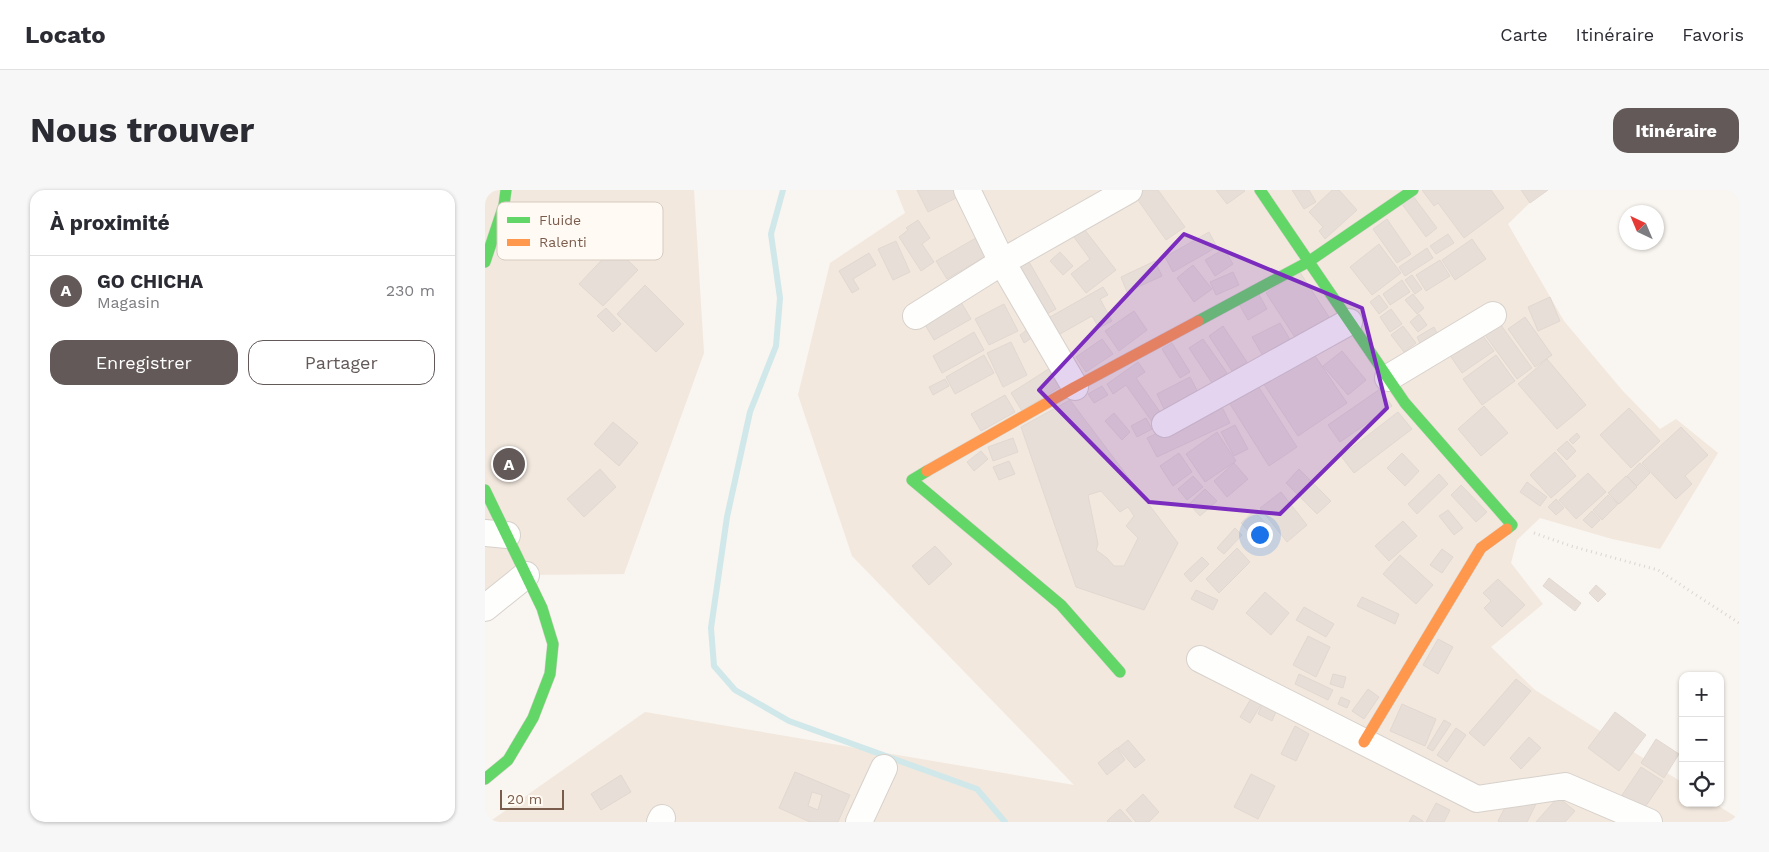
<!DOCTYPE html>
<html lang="fr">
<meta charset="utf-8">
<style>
:root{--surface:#fff;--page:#f7f7f7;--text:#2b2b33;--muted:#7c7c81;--line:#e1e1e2;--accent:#625958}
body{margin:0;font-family:"Work Sans",sans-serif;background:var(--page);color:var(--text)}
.controls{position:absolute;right:15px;bottom:15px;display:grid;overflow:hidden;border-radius:10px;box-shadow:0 1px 4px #0004}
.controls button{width:45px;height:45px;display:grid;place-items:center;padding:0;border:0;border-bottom:1px solid var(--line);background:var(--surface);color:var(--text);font:25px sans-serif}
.compass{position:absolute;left:1134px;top:15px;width:45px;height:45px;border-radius:50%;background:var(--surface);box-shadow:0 1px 4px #0004;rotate:316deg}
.scale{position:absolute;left:15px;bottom:12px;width:64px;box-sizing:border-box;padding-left:5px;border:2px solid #7a5c4d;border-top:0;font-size:14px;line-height:18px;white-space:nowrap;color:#7a5c4d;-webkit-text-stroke:4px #fffaf3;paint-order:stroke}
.you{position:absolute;left:774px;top:344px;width:18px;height:18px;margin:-12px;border:4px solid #fff;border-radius:50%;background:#1a73e8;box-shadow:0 0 0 8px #1a73e833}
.badge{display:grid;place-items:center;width:32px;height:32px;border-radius:50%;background:var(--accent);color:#fff;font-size:16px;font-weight:700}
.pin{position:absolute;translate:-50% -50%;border:2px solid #fff;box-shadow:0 1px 5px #0006}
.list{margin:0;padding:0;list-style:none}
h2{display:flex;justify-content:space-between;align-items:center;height:65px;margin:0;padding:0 20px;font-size:21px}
h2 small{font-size:16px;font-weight:400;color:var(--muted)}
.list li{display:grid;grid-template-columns:32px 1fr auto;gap:15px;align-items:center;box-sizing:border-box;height:70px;padding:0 20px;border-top:1px solid var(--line)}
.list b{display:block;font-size:19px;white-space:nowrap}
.list p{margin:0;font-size:16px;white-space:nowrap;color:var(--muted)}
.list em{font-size:16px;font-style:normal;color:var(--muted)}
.actions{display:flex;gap:10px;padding:15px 20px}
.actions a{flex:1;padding:11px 0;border:1px solid var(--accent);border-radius:15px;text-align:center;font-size:18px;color:var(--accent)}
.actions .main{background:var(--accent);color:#fff}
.icon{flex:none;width:28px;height:28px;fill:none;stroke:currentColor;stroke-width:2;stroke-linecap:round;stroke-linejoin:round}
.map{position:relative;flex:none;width:1254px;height:632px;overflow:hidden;border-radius:15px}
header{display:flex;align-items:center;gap:30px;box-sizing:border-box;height:70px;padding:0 25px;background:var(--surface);border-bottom:1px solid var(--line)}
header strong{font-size:24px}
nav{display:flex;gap:28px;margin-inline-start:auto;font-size:18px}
.intro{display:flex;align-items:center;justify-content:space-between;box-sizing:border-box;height:120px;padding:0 30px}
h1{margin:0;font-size:35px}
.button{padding:12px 22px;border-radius:15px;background:var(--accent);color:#fff;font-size:18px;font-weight:700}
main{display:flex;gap:30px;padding:0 30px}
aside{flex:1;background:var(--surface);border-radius:15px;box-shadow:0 1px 4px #0004}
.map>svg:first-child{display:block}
</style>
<header>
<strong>Locato</strong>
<nav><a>Carte</a><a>Itinéraire</a><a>Favoris</a></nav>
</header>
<div class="intro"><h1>Nous trouver</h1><a class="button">Itinéraire</a></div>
<main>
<aside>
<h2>À proximité<small></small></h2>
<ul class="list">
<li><span class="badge">A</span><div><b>GO CHICHA</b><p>Magasin</p></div><em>230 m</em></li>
</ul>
<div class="actions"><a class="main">Enregistrer</a><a>Partager</a></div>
</aside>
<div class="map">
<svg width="1254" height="632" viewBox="0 0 1254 632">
<rect width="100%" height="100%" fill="#f9f5f0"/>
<!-- residential -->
<path fill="#f2e8de" d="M0,0H209L219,163L139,384L41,385L0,418Z
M411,0H1058L1023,34L1079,131L1137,200L1175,239L1191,229L1233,263L1175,359L1127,349L1055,328L1032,350L1026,373L1058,414L1006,457L1050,500L1198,593V613H1229L1254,629V632H4L160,522L589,595L367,366L313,205L345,73L420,23Z"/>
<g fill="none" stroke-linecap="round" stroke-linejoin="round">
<!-- stream -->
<path stroke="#d0e8ea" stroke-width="6" d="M298,0L286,44L295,108L291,156L265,222L242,327L226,438L229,476L250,500L304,531L492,599L520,632"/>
</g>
<!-- building -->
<path fill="#e6ded7" stroke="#e2d8d2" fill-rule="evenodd" d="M432,0H470L473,7L443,22Z
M652,0H673L700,37L681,50L648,3Z
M731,0H759L760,1L742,14Z
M807,0H824L831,12L819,19Z
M847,0H854L872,20L840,49L834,41L838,37L824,22Z
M937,0H1006L1019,18L979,48L953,13L949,16Z
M1036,0H1063L1045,13Z
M928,6L952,38L941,47L917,14Z
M902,29L926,64L912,73L888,39Z
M433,30L445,48L437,54L449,72L436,81L414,47L423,40L421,38Z
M596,35L631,80L601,103L586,84L605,69L586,43Z
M724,42L732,57L688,82L680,67Z
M963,44L969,53L951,64L945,56Z
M496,45L506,63L462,89L451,71Z
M987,49L1001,69L970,90L957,70Z
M411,51L425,82L408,90L393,59Z
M894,54L916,83L887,105L865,77Z
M129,57L153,80L118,116L94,94Z
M942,58L948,68L920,86L914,77Z
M739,59L748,74L730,86L720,70Z
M575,62L588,76L578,85L565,71Z
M384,63L391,75L368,89L374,99L367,103L354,81Z
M543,70L571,119L558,126L531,77Z
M955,70L965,86L941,101L931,85Z
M670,71L677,86L642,102L636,87Z
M708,75L727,99L709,112L692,88Z
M814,81L844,127L811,149L781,103Z
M748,82L754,95L731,105L725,92Z
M927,85L937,99L930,104L920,90Z
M917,90L925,102L905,115L898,104Z
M160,95L199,134L171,162L132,124Z
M618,97L623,105L615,109L627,131L614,138L607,126L568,148L558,131Z
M773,103L782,119L763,130L754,114Z
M928,104L939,118L932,124L920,110Z
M894,105L903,117L894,124L885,112Z
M473,107L486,129L449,150L436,128Z
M1065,107L1075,131L1053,141L1043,117Z
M519,114L533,141L504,155L490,129Z
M121,118L136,134L128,142L112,126Z
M906,119L917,134L905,142L895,127Z
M649,121L662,140L634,161L620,141Z
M934,124L942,135L933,142L925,132Z
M1040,127L1067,165L1050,177L1023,139Z
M1013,131L1047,178L1032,189L997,141Z
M795,133L806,151L778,166L767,147Z
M738,136L762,172L747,181L724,146Z
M918,136L931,153L919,162L906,145Z
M949,137L954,147L937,157L932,147Z
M543,139L548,147L539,153L535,145Z
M993,139L1009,161L977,183L962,161Z
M489,142L499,160L457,183L448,166Z
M617,149L628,164L601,182L591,167Z
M718,149L742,183L727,193L704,158Z
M526,152L542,185L518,197L502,163Z
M687,153L705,182L695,188L677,159Z
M824,157L862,213L813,246L776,190Z
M857,161L881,190L863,205L838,176Z
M499,165L509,183L470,204L461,187Z
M1011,165L1030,191L997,215L978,189Z
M1062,169L1101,215L1072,239L1033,194Z
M653,172L660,182L651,188L680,229L670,236L641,195L628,204L622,194Z
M565,178L576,196L537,221L526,203Z
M705,187L714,204L680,221L672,204Z
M768,188L812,257L784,276L740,206Z
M460,189L464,196L448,205L444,197Z
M617,196L623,205L609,213L603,204Z
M895,199L907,216L855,252L843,235Z
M520,205L530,222L496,241L486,224Z
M585,210L693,353L659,420L591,397L536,237ZM616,301L635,322L643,317L649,326L641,336L653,348L639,376H629L622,368L611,360L613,354L603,305Z
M735,213L745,233L672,267L662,248Z
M999,216L1023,243L996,266L973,239Z
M1144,218L1175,251L1146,278L1115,245Z
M913,222L927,239L869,283L856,266Z
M629,223L645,242L637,250L620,231Z
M661,228L667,239L652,247L646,236Z
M128,232L153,253L134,276L109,254Z
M750,235L763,259L749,266L736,242Z
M1196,237L1223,265L1200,286L1207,294L1191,309L1157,273Z
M732,242L751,271L720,292L701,264Z
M1092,243L1095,247L1088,254L1084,250Z
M528,248L533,262L508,271L503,257Z
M1082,251L1091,261L1082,270L1072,260Z
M496,261L503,269L489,281L482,272Z
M1070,262L1091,286L1066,308L1045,285Z
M694,263L707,282L688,296L675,276Z
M917,263L934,281L920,296L902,278Z
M524,271L530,284L514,290L508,277Z
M749,273L763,289L742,307L729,291Z
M1155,273L1165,283L1152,296L1142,286Z
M115,279L131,297L99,327L82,309Z
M814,279L846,311L832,324L801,293Z
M1103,283L1121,302L1091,329L1074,310Z
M954,284L963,294L932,324L923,314Z
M708,286L718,297L702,310L693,299Z
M1141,286L1152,297L1134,314L1123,303Z
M1042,292L1062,307L1055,316L1035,302Z
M976,295L1002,322L991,332L966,305Z
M720,299L732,311L715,326L704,314Z
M796,302L822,335L802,352L775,318Z
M1123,305L1133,314L1117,330L1108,320Z
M1071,309L1079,318L1071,325L1063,317Z
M963,320L978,338L969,345L954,326Z
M769,321L784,337L771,349L756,333Z
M1107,321L1115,330L1107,338L1098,330Z
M918,331L932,346L904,371L890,356Z
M750,338L757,345L739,364L732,358Z
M450,356L467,374L444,395L427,376Z
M752,358L765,372L734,403L721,389Z
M957,359L968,367L957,383L945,375Z
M915,365L948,395L931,414L898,384Z
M717,367L724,374L706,392L699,384Z
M1064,388L1096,413L1090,421L1058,396Z
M1013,389L1040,415L1017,437L999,418L1006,411L998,403Z
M1111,395L1121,404L1113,412L1104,403Z
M711,400L733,410L728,420L706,409Z
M780,402L804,423L786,445L761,423Z
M877,407L914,424L910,434L872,416Z
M819,417L849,434L841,447L811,430Z
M823,446L845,457L831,487L808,475Z
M953,449L968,457L953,484L938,475Z
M814,484L848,500L843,510L810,494Z
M848,484L861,487L858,498L845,494Z
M1031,489L1046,501L999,556L984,543Z
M883,499L894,507L879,529L867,521Z
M767,507L777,513L765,533L755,527Z
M856,507L865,511L862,518L853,514Z
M779,510L793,517L787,531L773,524Z
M917,514L951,529L940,556L905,541Z
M1130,522L1161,545L1134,581L1103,558Z
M959,530L966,534L948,561L942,558Z
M810,536L824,544L811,571L796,564Z
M971,538L981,545L962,572L952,565Z
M1044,547L1056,558L1036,579L1025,568Z
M1171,549L1194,564L1179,588L1156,573Z
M643,550L660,570L650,578L633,558Z
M632,558L640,570L622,585L613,573Z
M1156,577L1178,591L1158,620L1137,605Z
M310,582L365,605L353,632H325L294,618ZM327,602L337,605L333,620L323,616Z
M766,584L790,596L773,629L749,617Z
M136,585L146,602L116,620L106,604Z
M1030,598L1053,610L1042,632H1014L1013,631Z
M658,604L674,622L664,632H651L641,620Z
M1073,607L1090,621L1080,632H1051Z
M951,613L965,620L959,632H941Z
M635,619L647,632H623L622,631Z
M928,625L938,631V632H924Z"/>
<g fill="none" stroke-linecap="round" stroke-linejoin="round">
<defs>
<path id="street" d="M482,0L517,72L590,197
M431,126L517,72L644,0
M903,188L1008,125
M680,234L864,132
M0,343L22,345
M0,418L41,385
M715,469L992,609L1080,596L1164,632
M175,632L177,628
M374,632L399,578"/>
<path id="fast" d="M775,0L920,213L1027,335L1022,339
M0,72L19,15L21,0
M713,131L823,72L928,0
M442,281L427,290L576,415L635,482
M0,300L57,418L68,454L65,484L48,528L23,570L0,589"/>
<path id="slow" d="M442,281L590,197L713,131
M879,552L996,358L1022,339"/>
</defs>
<!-- street casing -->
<use href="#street" stroke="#d7d1cb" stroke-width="28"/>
<!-- fast casing -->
<use href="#fast" stroke="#d9d2cb" stroke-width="12"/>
<!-- slow casing -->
<use href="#slow" stroke="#d9d2cb" stroke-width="12"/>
<!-- path -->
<path stroke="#dcd5d0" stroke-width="3" stroke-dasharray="1 4" stroke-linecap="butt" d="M1049,343L1086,356L1173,380L1254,433"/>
<!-- street -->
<use href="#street" stroke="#fefefd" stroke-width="26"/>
<!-- fast -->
<use href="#fast" stroke="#63d668" stroke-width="11"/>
<!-- slow -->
<use href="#slow" stroke="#ff974d" stroke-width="11"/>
</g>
<!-- marked area -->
<path fill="#7b2cbf" fill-opacity="0.2" stroke="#7b2cbf" stroke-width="4" stroke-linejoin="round" d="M699,44L877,118L902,218L795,324L664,312L554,200Z"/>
<!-- legend -->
<rect x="12" y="12" width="166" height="58" rx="8" fill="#fffaf3" stroke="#d7cbc1" stroke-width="1"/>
<rect x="22" y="27" width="23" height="6" fill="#63d668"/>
<rect x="22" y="49" width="23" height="7" fill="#ff974d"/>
<g font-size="14" fill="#7a5c4d">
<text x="54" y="35">Fluide</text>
<text x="54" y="57">Ralenti</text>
</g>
</svg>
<div class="controls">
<button>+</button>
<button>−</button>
<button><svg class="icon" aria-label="locate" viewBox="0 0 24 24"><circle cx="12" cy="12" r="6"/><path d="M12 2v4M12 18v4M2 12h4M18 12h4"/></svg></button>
</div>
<svg class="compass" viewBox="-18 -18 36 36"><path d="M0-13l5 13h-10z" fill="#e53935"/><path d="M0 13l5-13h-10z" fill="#7c7c81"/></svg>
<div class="scale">20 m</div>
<div class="you"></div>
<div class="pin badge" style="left:24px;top:274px">A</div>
</div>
</main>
